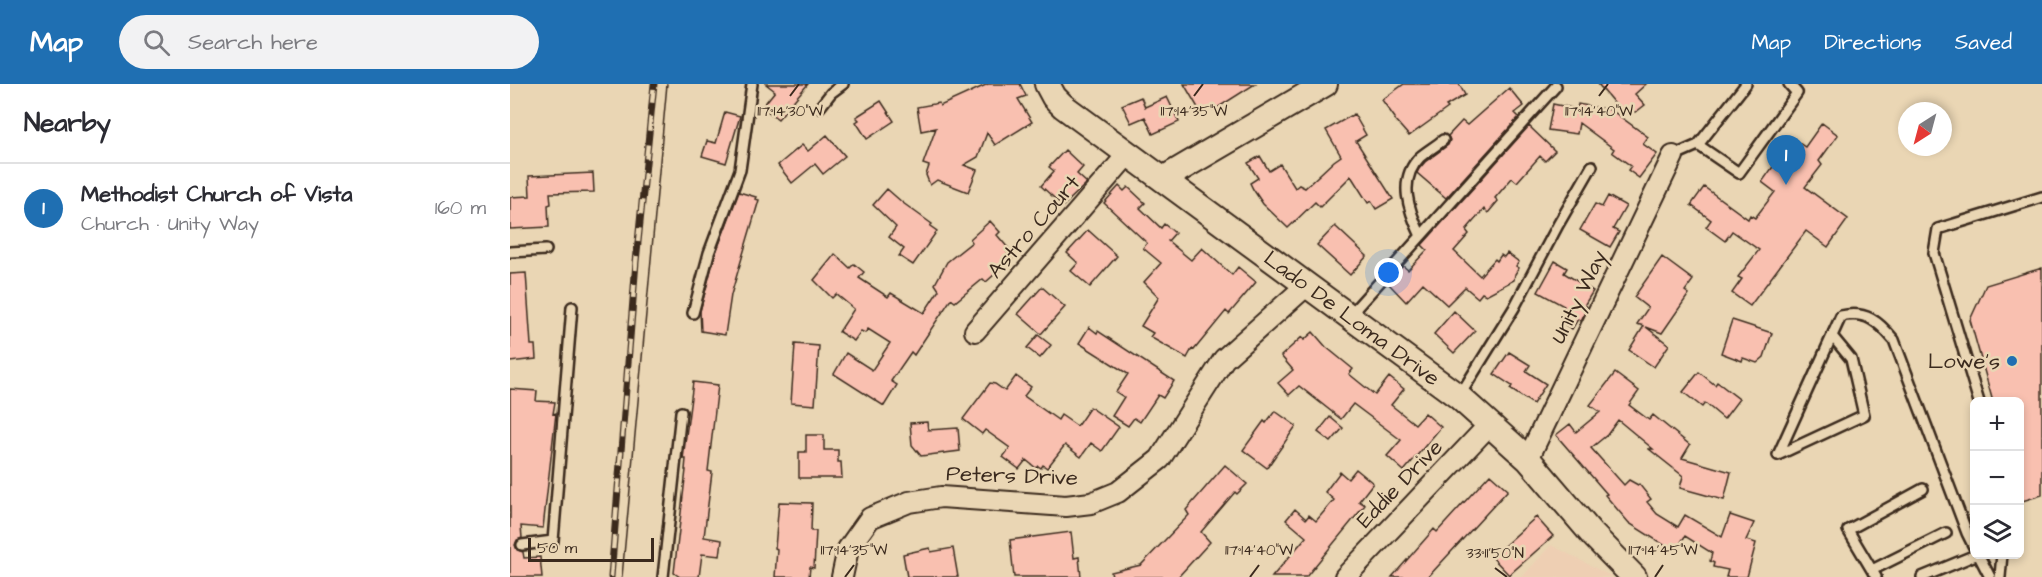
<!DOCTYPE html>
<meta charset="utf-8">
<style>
:root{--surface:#fff;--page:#f2f2f3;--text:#2b2b33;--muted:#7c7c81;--line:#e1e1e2;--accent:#1f6fb2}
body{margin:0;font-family:"Architects Daughter",sans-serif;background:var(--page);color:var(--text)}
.controls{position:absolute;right:18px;bottom:18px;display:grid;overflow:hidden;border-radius:9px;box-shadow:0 3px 9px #0003}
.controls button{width:54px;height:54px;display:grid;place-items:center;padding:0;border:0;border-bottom:2px solid var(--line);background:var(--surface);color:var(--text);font:30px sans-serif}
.compass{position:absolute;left:1388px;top:18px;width:54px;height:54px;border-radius:50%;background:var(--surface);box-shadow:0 3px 9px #0003;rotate:216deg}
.scale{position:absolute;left:18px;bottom:15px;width:126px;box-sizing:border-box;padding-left:6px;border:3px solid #3b2a1e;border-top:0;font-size:16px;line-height:21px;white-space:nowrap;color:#3b2a1e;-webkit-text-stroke:4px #ead6b4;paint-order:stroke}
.you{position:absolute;left:879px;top:189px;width:21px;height:21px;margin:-15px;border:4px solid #fff;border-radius:50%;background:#1a73e8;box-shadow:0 0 0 9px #1a73e833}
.badge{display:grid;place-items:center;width:39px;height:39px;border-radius:50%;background:var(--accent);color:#fff;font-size:20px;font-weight:700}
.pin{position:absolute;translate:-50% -50px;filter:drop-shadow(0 2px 3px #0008)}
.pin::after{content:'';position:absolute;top:32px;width:21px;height:18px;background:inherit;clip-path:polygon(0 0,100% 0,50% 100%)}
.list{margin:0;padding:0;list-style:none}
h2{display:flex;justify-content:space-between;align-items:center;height:78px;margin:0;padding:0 24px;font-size:26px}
h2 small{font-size:20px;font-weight:400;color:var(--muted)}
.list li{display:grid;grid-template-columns:39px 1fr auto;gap:18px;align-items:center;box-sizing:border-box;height:90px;padding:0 24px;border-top:2px solid var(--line)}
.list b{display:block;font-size:22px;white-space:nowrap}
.list p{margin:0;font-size:20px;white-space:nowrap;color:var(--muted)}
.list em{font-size:20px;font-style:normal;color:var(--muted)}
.icon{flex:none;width:33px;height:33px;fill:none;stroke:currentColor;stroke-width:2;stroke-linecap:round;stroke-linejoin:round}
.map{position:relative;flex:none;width:1532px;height:493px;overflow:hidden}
header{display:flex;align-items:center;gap:36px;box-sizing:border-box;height:84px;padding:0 30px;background:var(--accent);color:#fff}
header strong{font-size:28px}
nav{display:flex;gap:33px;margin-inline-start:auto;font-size:21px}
.search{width:420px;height:54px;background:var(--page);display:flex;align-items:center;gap:15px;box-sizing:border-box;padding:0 21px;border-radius:33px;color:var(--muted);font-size:22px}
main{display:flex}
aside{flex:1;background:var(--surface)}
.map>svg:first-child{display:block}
</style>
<header>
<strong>Map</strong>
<div class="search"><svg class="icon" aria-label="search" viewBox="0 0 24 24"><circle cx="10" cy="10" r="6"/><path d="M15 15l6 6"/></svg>Search here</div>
<nav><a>Map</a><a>Directions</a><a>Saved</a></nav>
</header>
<main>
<aside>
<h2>Nearby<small></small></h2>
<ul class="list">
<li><span class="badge">1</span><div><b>Methodist Church of Vista</b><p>Church · Unity Way</p></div><em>160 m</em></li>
</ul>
</aside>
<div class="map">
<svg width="1532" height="493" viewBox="0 0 1532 493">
<rect width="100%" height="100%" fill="#ead6b4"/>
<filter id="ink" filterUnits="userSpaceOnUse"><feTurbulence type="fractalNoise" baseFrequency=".0167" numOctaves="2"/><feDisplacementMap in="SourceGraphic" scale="12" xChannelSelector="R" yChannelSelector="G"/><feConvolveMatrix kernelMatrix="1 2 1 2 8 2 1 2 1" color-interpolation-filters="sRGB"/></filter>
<g filter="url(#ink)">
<!-- built -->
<path fill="#eecfb3" d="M1041,461L1093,488L1103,493H1012Z"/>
<!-- building -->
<path fill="#f9c0b0" stroke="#3b2a1e" stroke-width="1.5" d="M256,0H298L268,35L252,23L265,7Z
M478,0H510L516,12L508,15L522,38L485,61L477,49L468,73L454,81L467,86L458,108L427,96L420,101L416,91L419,82L413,80L426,44L411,47L407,23L429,19L430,22Z
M674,0H745L704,26L702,23L691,29Z
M894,0H949L955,11L936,22L938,24L899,52L884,35L885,34L872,16Z
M1088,0H1136L1125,10L1135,21L1126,28L1109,25Z
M999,4L1014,22L1005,29L1009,33L936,114L907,89L909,85L915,78L938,61L940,56L938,52L952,37L957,41Z
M631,13L635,23L657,13L669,38L643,50L635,33L621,39L612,21Z
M371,17L384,37L357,55L346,38L349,36L346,33Z
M1043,20L1067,25L1068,20L1101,26L1138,53L1133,60L1147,70L1129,94L1118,86L1121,82L1102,68L1104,65L1069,39L1067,50L1038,46Z
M215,28L230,32L216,79L192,72L197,57L206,59Z
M844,30L856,51L846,57L883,115L866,125L861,117L858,119L841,92L810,123L805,118L778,144L753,120L743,105L740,99L748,94L738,79L750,72L759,87L770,80L785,104L789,101L795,104L824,77L831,72L816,46Z
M1312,39L1328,51L1309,77L1312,81L1295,103L1338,135L1318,163L1296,147L1240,222L1222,209L1232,195L1228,193L1249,166L1222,147L1215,157L1196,143L1201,136L1181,121L1194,103L1238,135L1240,131L1245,134L1265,108L1252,98L1283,55L1295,63Z
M1019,42L1045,67L1035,77L1030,72L1007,98L1002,94L985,114L988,117L978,129L974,125L956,146L959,150L944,167L970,192L985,175L987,177L991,171L994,173L997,169L1009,178L1006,182L1009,184L1005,190L1004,196L976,211L972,209L968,214L955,203L937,221L913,199L896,218L878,199L893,182L898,186L917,166L912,161Z
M317,51L335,72L313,90L305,80L282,99L268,81L292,61L298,67Z
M555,66L573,83L567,90L577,99L553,122L531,102L544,87L539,83Z
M83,89L84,108L40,109L41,120L38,121L39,143L0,145V113L20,112L19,92Z
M609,102L614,107L618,103L635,119L630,124L651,144L654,140L665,149L658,157L681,176L692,164L722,191L728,183L746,198L719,230L716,227L684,266L682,265L677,274L640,253L643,249L631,242L649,213L634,198L651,179L633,164L637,159L594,119Z
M377,105L393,119L422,140L420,142L427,147L403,181L389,172L394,165L379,153L386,143L363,121Z
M229,108L246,113L245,115L249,116L221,211L215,251L191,247L190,227L205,171Z
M1098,112L1116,122L1103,145L1109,148L1100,163L1070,146L1085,120L1092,123Z
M480,137L490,148L487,151L499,165L497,168L503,174L476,198L473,195L445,218L441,215L404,271L401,268L381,297L387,301L374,322L324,290L336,269L362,286L380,259L358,245L355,249L351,247L344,257L329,248L344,225L326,210L322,214L304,196L325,170L340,184L344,180L354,188L349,194L378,213L381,209L414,229L429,206L425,200L437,178L462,158L460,155Z
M825,142L857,172L840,191L807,161Z
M578,146L607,172L580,203L561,187L568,179L557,169Z
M1152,173L1183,196L1175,207L1179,210L1152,249L1136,243L1159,261L1144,283L1119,266L1134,242L1127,240L1138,224L1124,213Z
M1045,177L1057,184L1054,189L1083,207L1075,220L1077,223L1071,237L1068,235L1062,245L1051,238L1056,229L1052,226L1054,222L1028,208Z
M1532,184V411L1509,418V318H1483L1460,236L1476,201Z
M16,189L21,261H25L26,275L0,278V190Z
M532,203L555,223L531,250L508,230Z
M944,227L965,247L944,269L924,250Z
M1222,236L1262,249L1254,273L1247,279L1233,274L1232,277L1211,269Z
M579,243L587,249L588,247L664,297L653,314L648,311L630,338L624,334L618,342L602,332L614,313L606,308L618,290L569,259Z
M803,248L816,263L843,285L839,290L865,311L879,293L894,305L881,321L905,340L915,329L931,343L894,387L877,372L891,356L843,320L831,335L789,302L779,311L768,299L783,286L771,272L792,253L794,256Z
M528,251L541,261L530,274L517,264Z
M285,260L309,262L305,321L281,319Z
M999,268L1020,281L1016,287L1036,300L1023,320L1000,305L1002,302L984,290Z
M1189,288L1205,301L1207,298L1229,315L1214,335L1195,319L1192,323L1173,308Z
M1105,289L1129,307L1119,321L1139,336L1143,331L1180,361L1172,374L1221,388L1214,416L1170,404L1173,392L1139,365H1143L1108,336L1097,351L1081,364L1114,401L1119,396L1128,401L1129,400L1141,415L1137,418L1147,430L1168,443L1175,431L1212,453L1220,431L1244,439L1236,456L1246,459L1237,493H1216L1218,486L1203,483L1204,479L1200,477L1202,469L1175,452L1165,468L1119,439L1095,411L1097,410L1046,351L1060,340L1066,348L1090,328L1080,321Z
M506,292L521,303L514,312L548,336L551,331L567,342L580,323L609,343L592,367L581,359L571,373L555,361L537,384L533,381L531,384L528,382L526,384L516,376L509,385L493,373L500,364L475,346L472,350L453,335L480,299L485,300L495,307Z
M183,298L208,301L198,387L202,388L194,453L212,456L210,472L192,470L189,493H170L164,489L176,386H175L176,375H173Z
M0,305L27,307L26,317L45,318L43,330L46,329L41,373L33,444L11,442L12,454L7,456L5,461L7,466L13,468L14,474L30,473L32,493H0Z
M765,327L786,342L757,384L733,366L754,337L756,339Z
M820,333L833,344L821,358L808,348Z
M417,338L418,346L448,344L450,367L411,372L402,361L400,339Z
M296,351H314V366H328V378H331L332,394H289V368H296Z
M715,381L737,400L727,410L725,408L691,448L700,458L668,493H602L601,488L631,481L679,431L676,426Z
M846,385L863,399L849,417L855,421L796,493H762L796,453L776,436L785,425L796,435L799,431L806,437L824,416L815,408L830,388L838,395Z
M980,390L998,406L918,493H882L924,445L927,448Z
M269,418L302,419L301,447H306L304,484L300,483L299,493H265L267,465L265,464Z
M1026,433L1043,452L999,491L982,473Z
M561,448L564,474L569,473L571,493H504L500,456Z
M420,464L421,468L443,464L448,493H397L393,470Z"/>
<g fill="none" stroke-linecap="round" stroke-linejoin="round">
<defs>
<path id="service" d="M310,23L321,9L333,0
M1188,61L1229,89L1287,9L1279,0
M1163,72L1188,61L1236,0
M911,152C899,127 887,96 910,73C917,67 926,62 933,56
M0,168L36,166
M183,229L199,169L230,86L242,0
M839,232L1046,2
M950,311L1004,224L1048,141L1082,82
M1469,318L1424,169L1428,145L1532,113
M1268,371L1331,232C1356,226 1369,238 1384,256L1457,449L1464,463
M1268,371L1354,331L1341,275L1322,252
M12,461L43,457L62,223
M1362,486L1436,449
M153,493L171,328
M1366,493L1338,446L1413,405
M1412,493L1468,470L1480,493
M1490,493L1492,470"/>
<path id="minor" d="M465,247L618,70
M1018,375L1163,72
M332,493L338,465L360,434L399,418L431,413L556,422L581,419L608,408L650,375L714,275L797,201
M835,493L980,340"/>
<g id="tertiary">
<path id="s1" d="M537,0L544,13L553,22L949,313L1018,375L1082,450L1124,493"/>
<path d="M653,95L815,0"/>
</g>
</defs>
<!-- service casing -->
<use href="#service" stroke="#3b2a1e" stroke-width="14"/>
<!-- minor casing -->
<use href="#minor" stroke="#3b2a1e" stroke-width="24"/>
<!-- tertiary casing -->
<use href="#tertiary" stroke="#3b2a1e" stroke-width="28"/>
<!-- service -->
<use href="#service" stroke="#ead6b4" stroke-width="9"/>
<!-- minor -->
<use href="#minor" stroke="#ead6b4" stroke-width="20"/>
<!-- tertiary -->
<use href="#tertiary" stroke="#ead6b4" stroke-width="24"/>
<!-- tram -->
<path stroke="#3b2a1e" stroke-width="1.5" d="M112,493L157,0"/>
<defs>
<path id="rail" d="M101,493L126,178L144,0"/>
</defs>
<!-- rail casing -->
<use href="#rail" stroke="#3b2a1e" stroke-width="7"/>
<!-- rail -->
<use href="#rail" stroke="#ead6b4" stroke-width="4.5" stroke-dasharray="14" stroke-linecap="butt"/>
</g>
</g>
<!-- ticks -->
<path fill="none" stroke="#3b2a1e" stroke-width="2" d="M280,12L289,0M684,12L693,0M1089,12L1098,0M985,484L997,493M335,493L344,481M740,493L749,481M1145,493L1153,481"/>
<!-- markers -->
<circle fill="#1f6fb2" stroke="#ead6b4" stroke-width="2" cx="1502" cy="277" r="6"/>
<g text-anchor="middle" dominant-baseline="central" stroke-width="5" stroke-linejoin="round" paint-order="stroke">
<!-- street labels -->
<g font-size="22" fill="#3b2a1e" stroke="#ead6b4">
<text transform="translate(524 143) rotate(-49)">Astro Court</text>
<text transform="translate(1069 213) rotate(-64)">Unity Way</text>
<text stroke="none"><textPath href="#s1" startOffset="386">Lado De Loma Drive</textPath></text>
<text transform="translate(502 392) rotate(2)">Peters Drive</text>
<text transform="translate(890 400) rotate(-46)">Eddie Drive</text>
</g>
<!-- poi labels -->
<g font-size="22" fill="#3b2a1e" stroke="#ead6b4" text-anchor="end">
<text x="1490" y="277">Lowe's</text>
</g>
</g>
<g font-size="15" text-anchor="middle" fill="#3b2a1e" stroke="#ead6b4" stroke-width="5" stroke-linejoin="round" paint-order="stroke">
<text x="280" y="32">117°14'30"W</text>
<text x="1089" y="32">117°14'40"W</text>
<text x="684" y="32">117°14'35"W</text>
<text x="344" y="471">117°14'35"W</text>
<text x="749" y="471">117°14'40"W</text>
<text x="1153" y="471">117°14'45"W</text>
<text x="985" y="474">33°11'50"N</text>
</g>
</svg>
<div class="controls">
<button>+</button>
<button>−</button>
<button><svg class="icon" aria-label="layers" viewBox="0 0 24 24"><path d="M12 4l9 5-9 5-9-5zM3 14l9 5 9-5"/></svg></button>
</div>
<svg class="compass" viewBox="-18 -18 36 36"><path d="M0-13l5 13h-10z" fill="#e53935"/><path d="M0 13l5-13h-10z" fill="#7c7c81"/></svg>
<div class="scale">50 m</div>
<div class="you"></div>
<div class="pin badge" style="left:1276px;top:101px">1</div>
</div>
</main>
